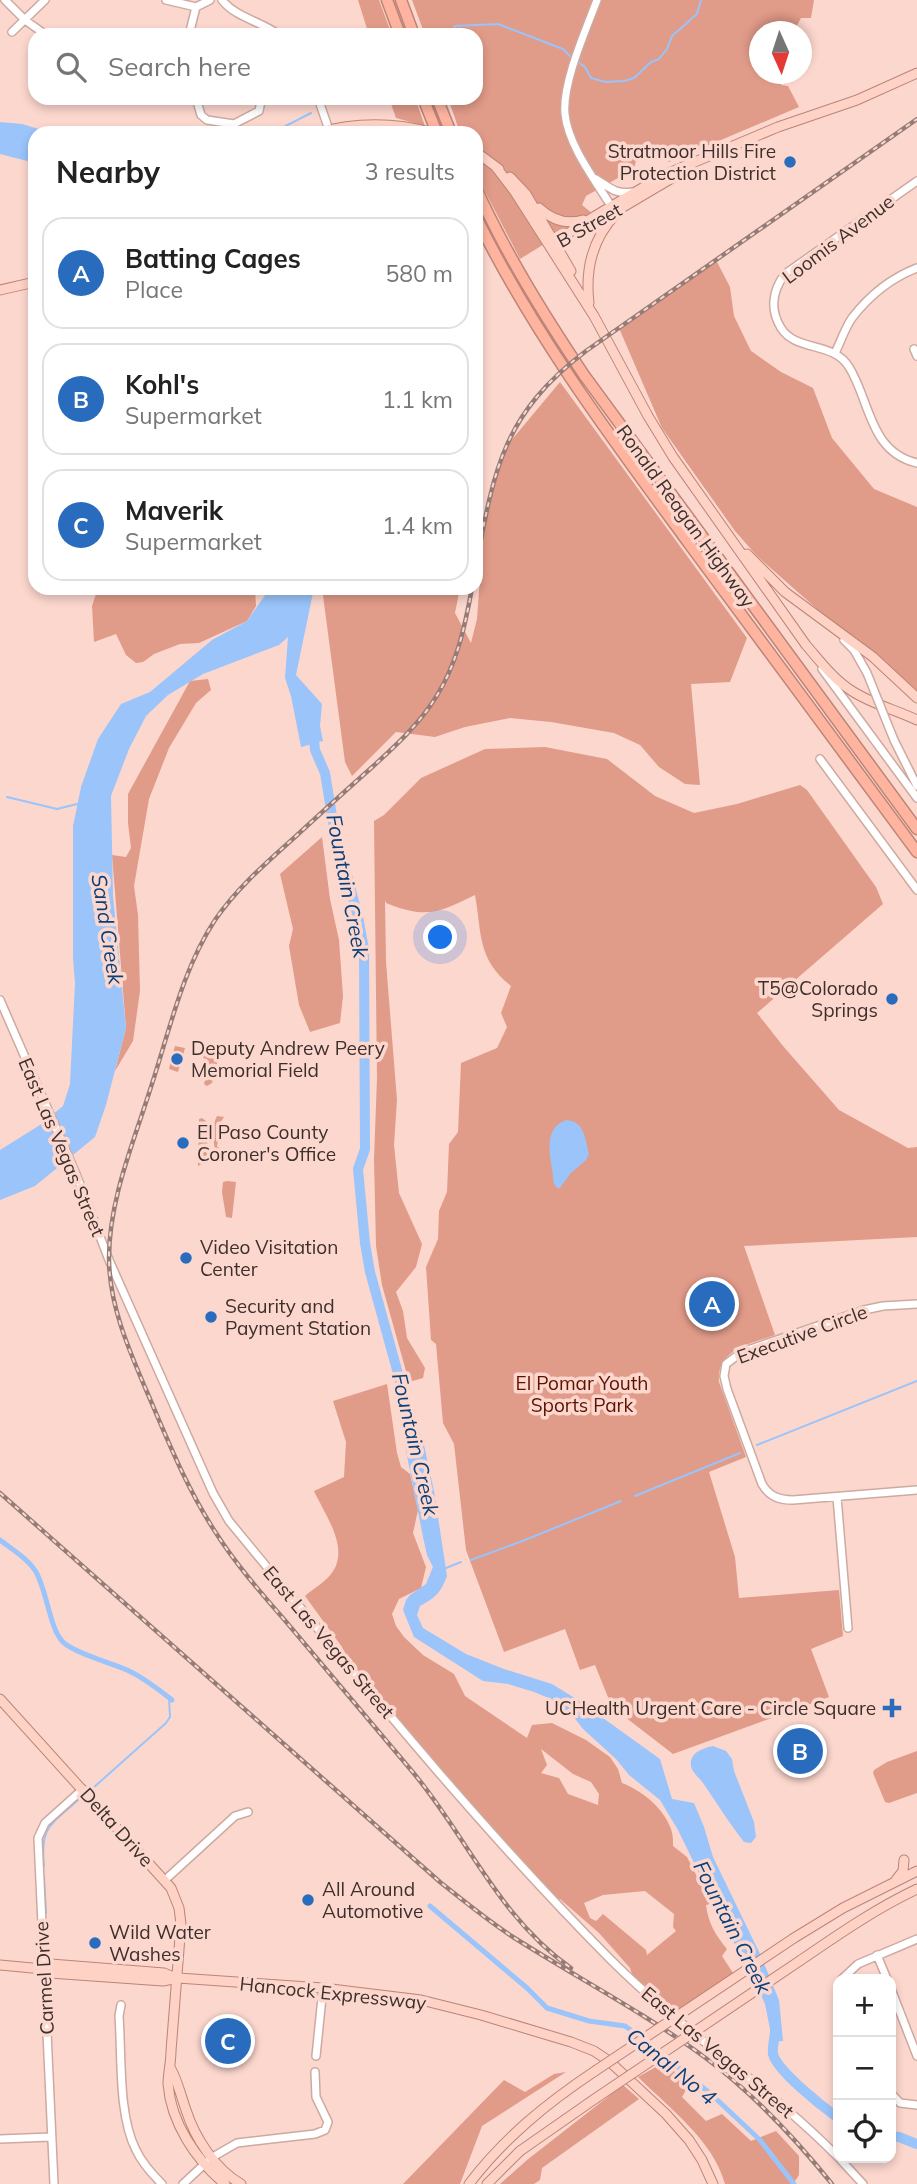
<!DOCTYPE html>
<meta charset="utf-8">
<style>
:root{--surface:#fff;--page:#f6f6f6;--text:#222;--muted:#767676;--line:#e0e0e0;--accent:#296cbe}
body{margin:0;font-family:Mulish,sans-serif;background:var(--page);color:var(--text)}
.controls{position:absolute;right:21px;bottom:21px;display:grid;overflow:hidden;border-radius:14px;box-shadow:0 4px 10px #0003}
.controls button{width:63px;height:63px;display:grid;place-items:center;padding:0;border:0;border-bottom:2px solid var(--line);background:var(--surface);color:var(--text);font:35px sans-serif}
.compass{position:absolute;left:749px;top:21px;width:63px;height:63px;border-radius:50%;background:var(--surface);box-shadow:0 4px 10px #0003;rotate:177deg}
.you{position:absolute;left:441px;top:938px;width:24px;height:24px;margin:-18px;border:5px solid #fff;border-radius:50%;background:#1a73e8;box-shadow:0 0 0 10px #1a73e833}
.badge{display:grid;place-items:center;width:46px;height:46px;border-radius:50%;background:var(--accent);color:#fff;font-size:23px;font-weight:700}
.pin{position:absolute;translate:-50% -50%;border:4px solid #fff;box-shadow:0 2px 7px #0006}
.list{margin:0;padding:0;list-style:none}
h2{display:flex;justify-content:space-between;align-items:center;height:91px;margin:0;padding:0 28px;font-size:30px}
h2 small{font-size:23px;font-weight:400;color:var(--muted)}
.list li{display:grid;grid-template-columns:46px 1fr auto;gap:21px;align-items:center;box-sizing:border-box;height:112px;margin:0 14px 14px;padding:0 14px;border:2px solid var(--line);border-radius:21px}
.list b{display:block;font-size:26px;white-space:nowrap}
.list p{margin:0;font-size:23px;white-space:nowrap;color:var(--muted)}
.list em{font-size:23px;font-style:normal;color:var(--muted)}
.icon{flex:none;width:38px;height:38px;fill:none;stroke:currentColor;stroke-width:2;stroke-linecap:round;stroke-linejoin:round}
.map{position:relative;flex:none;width:917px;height:2184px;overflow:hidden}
.search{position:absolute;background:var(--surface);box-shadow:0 4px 10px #0003;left:28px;top:28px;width:455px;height:77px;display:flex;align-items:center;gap:18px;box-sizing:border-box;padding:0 24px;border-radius:21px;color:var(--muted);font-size:26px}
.panel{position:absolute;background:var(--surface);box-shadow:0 4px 10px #0003;left:28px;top:126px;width:455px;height:469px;border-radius:21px}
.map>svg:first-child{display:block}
</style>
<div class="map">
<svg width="917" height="2184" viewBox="0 0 917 2184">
<rect width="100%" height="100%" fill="#fcd7ce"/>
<!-- green -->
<path fill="#e19b89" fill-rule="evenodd" d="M358,0H379L392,35H369Z
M412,0H814L811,18H801L794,31L760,32V74H783L781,78V85L788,86L799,107L669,162L656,150L638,152L634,169L586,196L582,205L593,214L520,259L476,174V133H460L448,98H476V35H425Z
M389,98H415L425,126L396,118Z
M716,260L730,287L734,316L751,351L781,372L813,388L832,438L874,489L917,507V697L757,556L735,531L662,428L619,328Z
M560,382L747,638L730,682L691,684L700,785L685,784L659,767L640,745L614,733L551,722L510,718L465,727L435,737L396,732L352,776L345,762L322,588H460L455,613L471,643L477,619L484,522L504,449Z
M98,588H255L256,606L247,621L199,643L180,644L154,654L143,662L136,663L126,655L116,634L94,642L92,606Z
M208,679L211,690L196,703L169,748L149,799L134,886L138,915L140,991L133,1041L115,1071L126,1028L112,855L126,857L131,848L128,823V794L190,681Z
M545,747L607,759L655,796L694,813L737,804L800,785L807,790L876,887L883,904L757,1013L783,1046L839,1110L908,1148L917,1147V1237L744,1246L775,1335C750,1344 716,1349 719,1382L746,1457L709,1472L735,1557L739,1598L839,1590L843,1636L811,1649L829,1697L673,1754L612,1707L595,1665L580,1670L565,1629L504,1652L466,1550L454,1444L443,1423L436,1344L431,1340L426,1267L438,1239L439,1211L447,1192L449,1144L458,1132L461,1063L497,1048L507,1027L501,1013L511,986C477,959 482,934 475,895C438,913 426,919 386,903L385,900L386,962L397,1100L394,1145L399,1193L422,1244L416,1267L396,1292L403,1311L407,1338L425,1368L423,1378L409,1382L382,1285L376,1246L374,1159L377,1078L374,821L384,815L421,778L485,749Z
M322,837L330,899L339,940L343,996L340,1023L310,1032L299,1005L289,946L293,929L280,874Z
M175,1046L185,1048L178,1072L169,1069Z
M206,1050L220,1052L212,1083L207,1086L204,1084L206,1076L202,1074L207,1059L203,1058Z
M217,1116L224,1117C217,1125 219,1137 217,1147L225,1150L224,1154L218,1159C213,1147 211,1127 217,1116Z
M202,1118L206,1121L208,1160L198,1166L199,1123V1119Z
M227,1181L236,1182L232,1218L226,1217L222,1192L223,1182Z
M387,1384L397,1453L401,1467L410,1474L418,1510L413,1533L426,1567L421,1588L399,1599L392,1614L396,1626L404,1637L423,1655L454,1674L465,1696L527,1738L532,1725L552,1723L586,1740L610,1757L618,1769L622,1783C642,1791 663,1807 671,1829C673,1834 673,1841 673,1846L687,1857L711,1904L706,1905C708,1922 715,1935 727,1949L722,1956L735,1976L678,2019L635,1983L630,1968L599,1933L560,1899H553L350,1667L342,1647L305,1596C313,1589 325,1582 331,1574C351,1549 325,1515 314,1491L344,1477L346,1442L333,1401ZM541,1749L573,1774L591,1782L599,1794L598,1805L568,1794L559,1778L541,1773L547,1765ZM645,1891L674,1914L673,1927L676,1931L647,1955L646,1950L603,1914L596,1921L590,1918L584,1903L603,1895Z
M917,1751V1793L889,1803L885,1802L873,1773L874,1770L887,1762Z
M663,2063L690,2083L682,2097L706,2121L722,2114L751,2141L776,2131L799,2156V2175L793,2184H725C713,2140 669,2108 638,2077Z
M566,2072L482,2126L460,2184H403L504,2080L525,2092L554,2074Z
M623,2085L639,2099L542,2168L540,2180L534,2184H500L527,2160Z"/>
<!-- water -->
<path fill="#9ac4fa" d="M0,122L22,124L52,133H35V163L0,154Z
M270,588H314L296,675L322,704L320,726L323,741L301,747L291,696L285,678L288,637L279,645L203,674L168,695L146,716L129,749L111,796L113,896L126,1028L106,1105L95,1137L35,1186L0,1200V1150L40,1125L63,1106L70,1084L75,983L73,958V826L81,787L98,739L121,704L150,692L212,640L247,621Z
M566,1120C585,1121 585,1139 589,1154L586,1160L571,1173L559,1189C551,1184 554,1178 552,1169C549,1152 545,1127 566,1120Z
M424,1445L434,1491L447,1576C440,1594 436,1597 420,1606L417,1615L423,1628L466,1654L504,1669L552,1684L578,1700L660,1759L672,1799L694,1803L704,1827L713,1857L761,1956L779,2000L783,2041L768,2042L772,2039L765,2004L747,1965L727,1931L678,1830L660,1800L629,1775L616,1759L583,1729L573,1716L551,1699L534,1692L508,1684L483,1681L414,1637L403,1610L406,1600L410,1595L426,1584L433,1567L427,1555L423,1537L405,1446Z
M713,1746L726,1751L732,1759L734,1771L754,1822L756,1837L751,1843L744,1842C729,1823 717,1803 703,1783C700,1778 692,1773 691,1766C689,1753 703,1748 713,1746Z"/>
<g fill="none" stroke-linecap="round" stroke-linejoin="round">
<!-- stream -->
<path stroke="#9ac4fa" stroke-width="2" d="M450,35L455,26L498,24L563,49L571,57
M578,62L585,67L591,78L606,82L624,81L634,78L651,62L659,59L667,49L672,36L697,14L701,0
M339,104L355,98
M272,133L311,113
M7,797L57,809L77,804
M757,1445L917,1381
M635,1496L740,1453
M471,1560L525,1540L621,1501
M446,1568L461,1562
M93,1788L166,1723L170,1717L169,1698
M44,1866C40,1826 50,1826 78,1800
M44,1875L46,1913"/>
<!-- canal -->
<path stroke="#9ac4fa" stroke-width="5" d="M0,1540C13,1550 28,1559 36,1572C47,1591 50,1630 63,1642C74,1653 111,1663 127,1670C143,1677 158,1689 172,1700
M430,1906L527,1988L547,2008L589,2021L625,2026L641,2037L712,2095L760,2140L794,2184"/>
<!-- river -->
<path stroke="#9ac4fa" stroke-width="10" d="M313,731L315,750L325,773L333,822L358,917L364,949L365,1149L358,1169L365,1243L370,1272L421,1457
M775,2031C775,2037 772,2047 773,2054C777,2071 823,2107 838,2118
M891,2136L899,2137L917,2144"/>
<defs>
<path id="minor" d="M5,0L25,20L46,35
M166,0L196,7L210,0
M222,0C236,18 261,21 279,35
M597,0C586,30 562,83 565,114C568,145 595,180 611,206
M12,32L45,0
M189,35L196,7
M196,98L201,115L207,120L234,124L259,111L261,101L260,98
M318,98L330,133
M596,179C609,187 616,195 632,192
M917,181L785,274C772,291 770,310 781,328C796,352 833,341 849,367C870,400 869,452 917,463
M914,349L917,356
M835,353C841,341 845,328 852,318C869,296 891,278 917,268
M844,640L854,650L867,673
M822,669L917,798
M894,740L917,786
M820,759L917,890
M0,1000L76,1174L109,1260L213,1493L229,1521C352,1670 474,1822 611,1960C682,2031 767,2085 838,2157
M917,1304L883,1306L864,1310L742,1352L726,1364L724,1376L727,1389L762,1484C769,1496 778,1500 793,1500L917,1490
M837,1497L848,1628
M165,1880L235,1816L248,1812
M877,1955L887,1979
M842,1979L858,1964L917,1939
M891,1989L917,2056
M121,2005L119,2016C122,2056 118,2115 136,2150C142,2163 152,2174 162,2184
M316,2056L323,1988
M891,2093L900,2103L917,2105
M0,2139L51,2137
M839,2158L863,2184
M54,2184L38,1838L45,1823L83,1789
M183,2184L211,2158L237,2143L315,2134L325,2130L328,2122L316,2097L315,2072"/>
<path id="major" d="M317,133C356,122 394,122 433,133
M476,152L499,169
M496,167L515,192L594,316L648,416L673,457L806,645C820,661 833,679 852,691C872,704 896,710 917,720
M510,177L526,194L571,271
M539,208C552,220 566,225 583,220
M586,229L679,174
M551,247L555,242L595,216L664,175L778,127L857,100L917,73
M0,290L35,282
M589,303C585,269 592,239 616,214
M747,554L785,592L873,657L917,698
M0,1699L171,1888L179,1908L181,1924L171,2051C171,2062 168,2074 168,2084C171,2123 196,2160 225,2184
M896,1880L903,1871L904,1860
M794,1938L843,1908L917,1871
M801,1960C839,1934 875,1909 917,1889
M0,1965L43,1969L50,1973L163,1981L178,1978L323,1988L421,2000L481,2015L571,2042L594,2051L609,2061L666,2114L689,2140L702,2160L713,2184
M43,1969L51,1964L164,1973L176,1978
M171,2069C178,2082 181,2096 186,2110C195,2138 215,2169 241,2184
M469,2184C504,2138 547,2103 595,2071
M487,2184L520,2151L596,2098"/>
<path id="highway" d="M387,0L400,35
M401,0L414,35
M423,98L437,133
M437,98L451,133
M476,188C506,254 544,315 584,375L917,829
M476,217C534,335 613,440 690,545C766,647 841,750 917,852"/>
</defs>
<!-- minor casing -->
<use href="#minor" stroke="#cdaaa1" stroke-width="10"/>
<!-- major casing -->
<use href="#major" stroke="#bb8577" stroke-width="11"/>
<!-- highway casing -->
<use href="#highway" stroke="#bb8577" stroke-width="13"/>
<!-- minor -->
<use href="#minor" stroke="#fff" stroke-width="7"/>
<!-- major -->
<use href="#major" stroke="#ffd2c6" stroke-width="9"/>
<!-- highway -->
<use href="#highway" stroke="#ffb4a0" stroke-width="10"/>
<defs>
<path id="rail" d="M476,566C494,469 503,414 586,351L917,119
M472,588C465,626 457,664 436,697C418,726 393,748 369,770C344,792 320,814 295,837C266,863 237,888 215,920C182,970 169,1033 150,1090C133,1144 109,1200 109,1258C109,1305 129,1350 147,1392C168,1441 187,1489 216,1533C237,1566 263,1595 288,1624C329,1673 370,1721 411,1770C467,1836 498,1917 571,1968
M0,1493L440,1882C464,1901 487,1920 513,1937C576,1977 643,2012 703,2056C752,2092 794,2137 832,2184"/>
</defs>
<!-- rail casing -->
<use href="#rail" stroke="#957c76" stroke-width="4.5"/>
<!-- rail -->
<use href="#rail" stroke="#fcd7ce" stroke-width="2" stroke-dasharray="5" stroke-linecap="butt"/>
<defs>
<path id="minor-bridge" d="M867,673L894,740"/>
<path id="major-bridge" d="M595,2071L794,1938
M596,2098L801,1960"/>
</defs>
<!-- minor-bridge casing -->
<use href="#minor-bridge" stroke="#cdaaa1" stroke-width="10" stroke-linecap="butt"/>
<!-- major-bridge casing -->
<use href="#major-bridge" stroke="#bb8577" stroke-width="11" stroke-linecap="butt"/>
<!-- minor-bridge -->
<use href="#minor-bridge" stroke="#fff" stroke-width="7"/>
<!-- major-bridge -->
<use href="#major-bridge" stroke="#ffd2c6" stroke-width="9"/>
</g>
<!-- markers -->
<g fill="#296cbe" stroke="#fcd7ce" stroke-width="2.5">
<circle cx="790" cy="162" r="7"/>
<circle cx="892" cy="999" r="7"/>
<circle cx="177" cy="1059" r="7"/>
<circle cx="183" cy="1143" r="7"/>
<circle cx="186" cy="1258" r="7"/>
<circle cx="211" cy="1317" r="7"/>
<path d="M888.5 1697.5h7v7h7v7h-7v7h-7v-7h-7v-7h7z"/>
<circle cx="308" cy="1900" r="7"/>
<circle cx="95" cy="1943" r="7"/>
</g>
<g text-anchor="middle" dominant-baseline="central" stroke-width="7" stroke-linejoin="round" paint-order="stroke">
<!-- poi labels -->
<g font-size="19" fill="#3d2f2b" stroke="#fcd7ce" text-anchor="start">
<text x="776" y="151" text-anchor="end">Stratmoor Hills Fire<tspan x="776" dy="22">Protection District</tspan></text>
<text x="878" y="988" text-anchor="end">T5@Colorado<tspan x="878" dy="22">Springs</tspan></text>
<text x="191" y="1048">Deputy Andrew Peery<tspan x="191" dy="22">Memorial Field</tspan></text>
<text x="197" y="1132">El Paso County<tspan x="197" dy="22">Coroner's Office</tspan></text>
<text x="200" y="1247">Video Visitation<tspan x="200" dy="22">Center</tspan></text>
<text x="225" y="1306">Security and<tspan x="225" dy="22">Payment Station</tspan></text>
<text x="876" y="1708" text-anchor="end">UCHealth Urgent Care - Circle Square</text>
<text x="322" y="1889">All Around<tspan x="322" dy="22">Automotive</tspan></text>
<text x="109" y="1932">Wild Water<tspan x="109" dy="22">Washes</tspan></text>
</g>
<!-- street labels -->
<g font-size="19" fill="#3d2f2b" stroke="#fcd7ce">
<text transform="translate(589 225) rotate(-29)">B Street</text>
<text transform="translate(838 239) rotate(-37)">Loomis Avenue</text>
<text transform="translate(686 516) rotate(54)">Ronald Reagan Highway</text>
<text transform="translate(62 1147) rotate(67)">East Las Vegas Street</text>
<text transform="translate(802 1334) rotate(-20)">Executive Circle</text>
<text transform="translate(329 1642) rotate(50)">East Las Vegas Street</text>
<text transform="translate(117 1827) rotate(48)">Delta Drive</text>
<text transform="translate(44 1978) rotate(-93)">Carmel Drive</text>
<text transform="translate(333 1993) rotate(6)">Hancock Expressway</text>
<text transform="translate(718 2052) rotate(40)">East Las Vegas Street</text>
</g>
<!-- park labels -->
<g font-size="19" fill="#5e1100" stroke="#fcd7ce">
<text x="582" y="1383">El Pomar Youth<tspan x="582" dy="22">Sports Park</tspan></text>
</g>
<!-- water labels -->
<g font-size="21" font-style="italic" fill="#0a3f7a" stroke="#fcd7ce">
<text transform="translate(348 886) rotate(79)">Fountain Creek</text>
<text transform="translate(108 929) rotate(81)">Sand Creek</text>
<text transform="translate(416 1444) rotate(77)">Fountain Creek</text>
<text transform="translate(733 1927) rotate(63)">Fountain Creek</text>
<text transform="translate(672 2066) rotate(39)">Canal No 4</text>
</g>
</g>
</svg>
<div class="controls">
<button>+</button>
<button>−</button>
<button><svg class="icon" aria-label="locate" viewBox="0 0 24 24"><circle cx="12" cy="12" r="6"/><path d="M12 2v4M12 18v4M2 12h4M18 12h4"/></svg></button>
</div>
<svg class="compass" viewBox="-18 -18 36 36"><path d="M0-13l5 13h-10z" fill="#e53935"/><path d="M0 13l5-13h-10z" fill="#767676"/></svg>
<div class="you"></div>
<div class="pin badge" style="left:712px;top:1304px">A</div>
<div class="pin badge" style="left:800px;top:1751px">B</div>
<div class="pin badge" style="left:228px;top:2041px">C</div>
<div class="search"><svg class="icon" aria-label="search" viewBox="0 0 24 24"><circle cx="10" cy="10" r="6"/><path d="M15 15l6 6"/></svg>Search here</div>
<section class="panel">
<h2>Nearby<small>3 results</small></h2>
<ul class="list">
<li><span class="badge">A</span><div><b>Batting Cages</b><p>Place</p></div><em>580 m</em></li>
<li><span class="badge">B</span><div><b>Kohl's</b><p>Supermarket</p></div><em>1.1 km</em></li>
<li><span class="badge">C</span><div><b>Maverik</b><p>Supermarket</p></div><em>1.4 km</em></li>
</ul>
</section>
</div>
